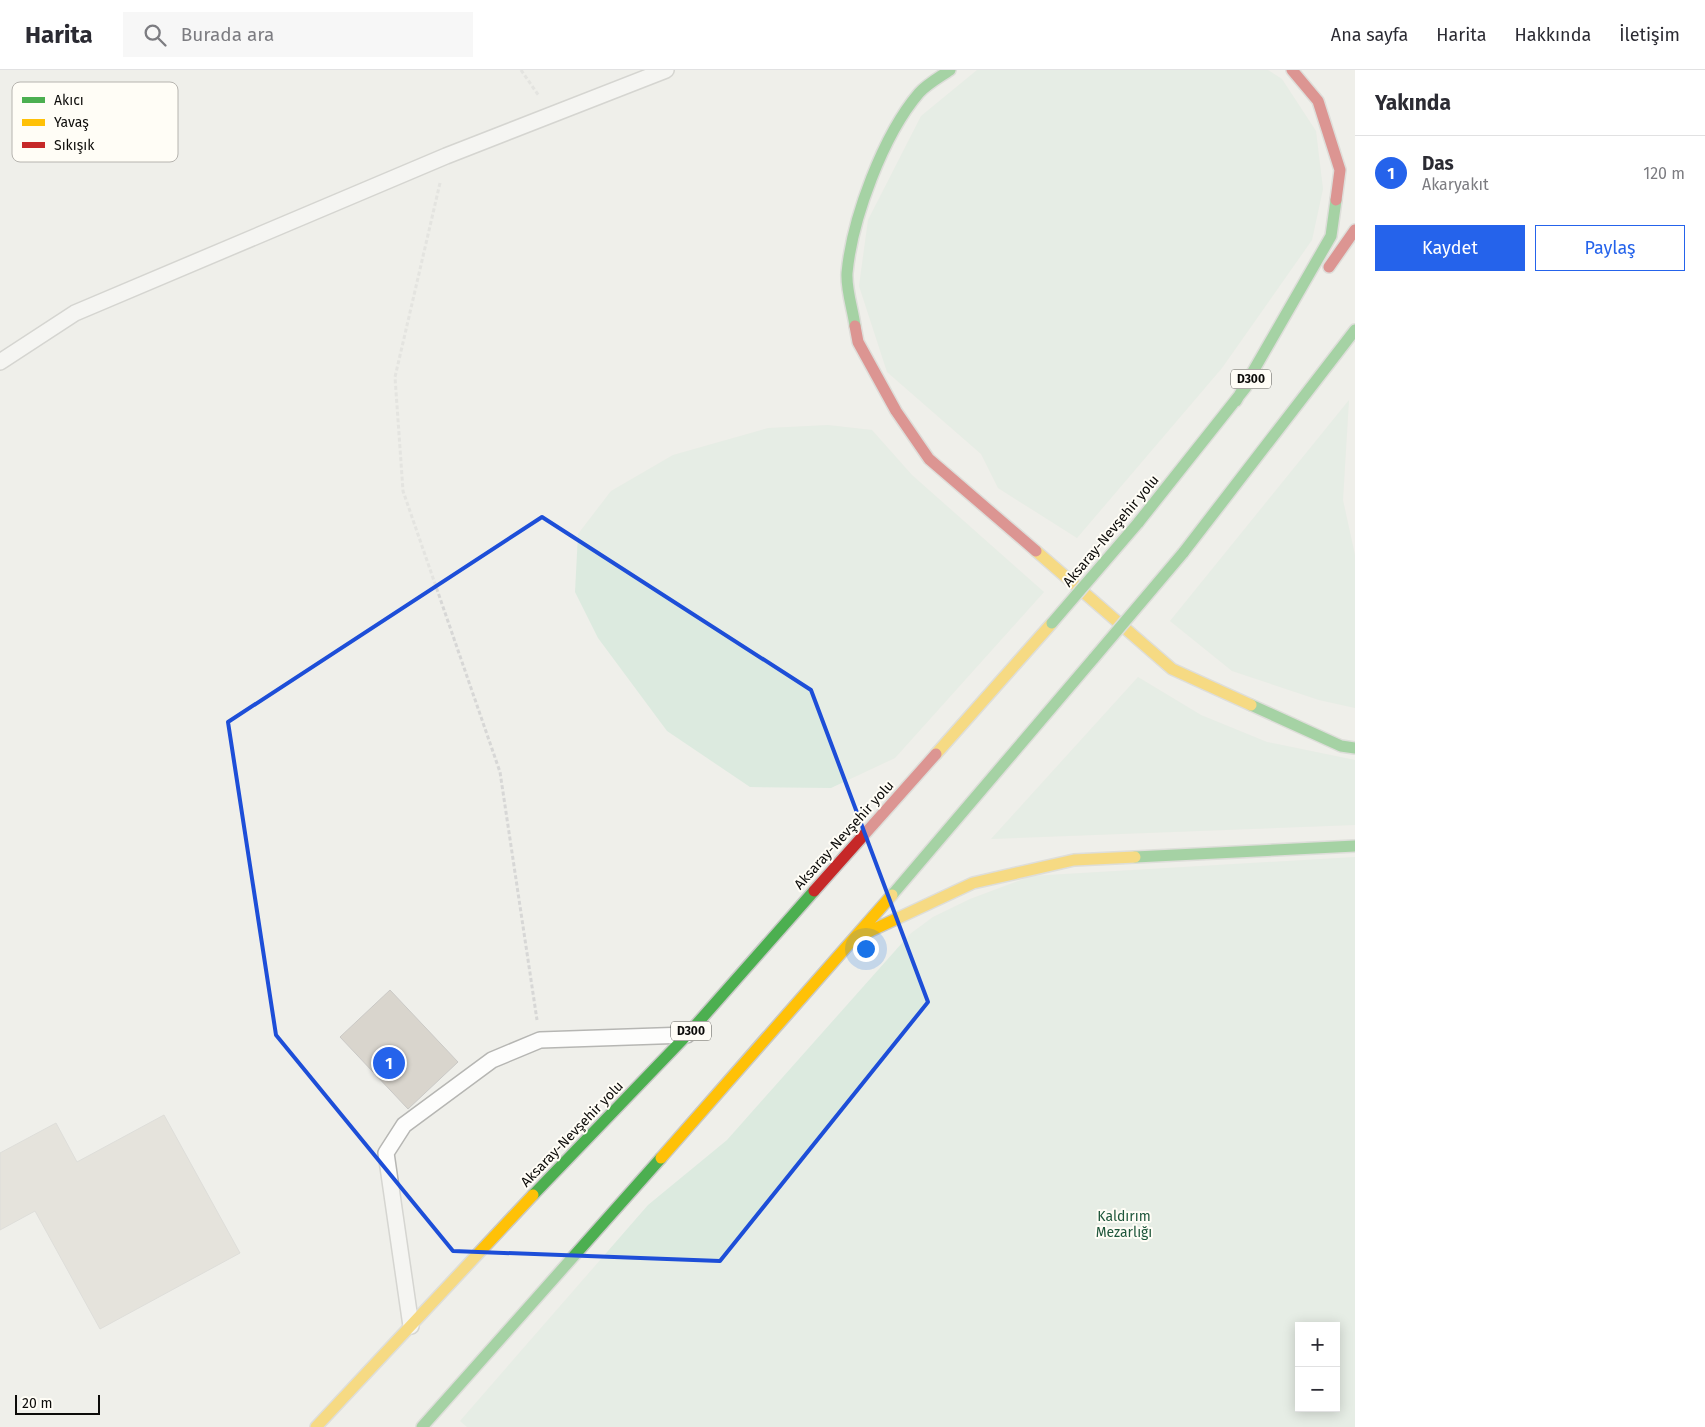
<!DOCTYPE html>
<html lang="tr">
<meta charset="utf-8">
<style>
:root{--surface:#fff;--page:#f7f7f7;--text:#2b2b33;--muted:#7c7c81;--line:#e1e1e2;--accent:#2563eb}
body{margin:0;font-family:"Fira Sans",sans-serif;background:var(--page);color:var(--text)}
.controls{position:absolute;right:15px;bottom:15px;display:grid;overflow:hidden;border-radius:0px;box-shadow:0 2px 12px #0003}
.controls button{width:45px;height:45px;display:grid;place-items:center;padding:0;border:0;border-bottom:1px solid var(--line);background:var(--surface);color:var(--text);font:25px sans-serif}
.scale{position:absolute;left:15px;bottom:12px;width:85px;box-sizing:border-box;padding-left:5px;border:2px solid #0c0b09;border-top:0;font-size:14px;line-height:18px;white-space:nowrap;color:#0c0b09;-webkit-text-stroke:4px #fffdf6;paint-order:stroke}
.you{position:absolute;left:865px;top:878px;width:18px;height:18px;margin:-12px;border:4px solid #fff;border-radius:50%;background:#1a73e8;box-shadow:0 0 0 8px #1a73e833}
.badge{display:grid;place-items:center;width:32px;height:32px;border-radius:50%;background:var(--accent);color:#fff;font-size:16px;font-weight:700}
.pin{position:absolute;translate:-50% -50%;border:2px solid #fff;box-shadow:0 1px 5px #0006}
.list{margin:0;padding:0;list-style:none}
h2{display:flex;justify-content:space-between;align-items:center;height:65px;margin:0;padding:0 20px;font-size:21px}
h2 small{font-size:16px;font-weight:400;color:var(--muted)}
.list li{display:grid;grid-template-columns:32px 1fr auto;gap:15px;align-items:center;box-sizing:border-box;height:75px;padding:0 20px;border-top:1px solid var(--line)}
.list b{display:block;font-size:19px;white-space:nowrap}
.list p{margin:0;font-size:16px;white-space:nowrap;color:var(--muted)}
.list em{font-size:16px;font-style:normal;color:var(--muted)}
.actions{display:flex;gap:10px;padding:15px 20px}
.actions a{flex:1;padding:11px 0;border:1px solid var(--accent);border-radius:0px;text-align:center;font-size:18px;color:var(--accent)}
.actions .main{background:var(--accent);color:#fff}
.icon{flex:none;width:28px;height:28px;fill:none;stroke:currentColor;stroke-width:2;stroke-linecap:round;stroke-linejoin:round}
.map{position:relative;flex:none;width:1355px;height:1357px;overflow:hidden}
header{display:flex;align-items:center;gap:30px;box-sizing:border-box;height:70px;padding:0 25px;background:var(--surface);border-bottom:1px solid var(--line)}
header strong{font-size:24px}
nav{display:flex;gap:28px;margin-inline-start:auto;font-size:18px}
.search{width:350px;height:45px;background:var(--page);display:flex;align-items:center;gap:12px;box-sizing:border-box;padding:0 18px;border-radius:0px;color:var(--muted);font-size:19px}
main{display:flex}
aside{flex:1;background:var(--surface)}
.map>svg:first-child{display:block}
</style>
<header>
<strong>Harita</strong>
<div class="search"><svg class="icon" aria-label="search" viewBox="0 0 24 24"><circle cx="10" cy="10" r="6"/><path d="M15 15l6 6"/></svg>Burada ara</div>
<nav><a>Ana sayfa</a><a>Harita</a><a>Hakkında</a><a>İletişim</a></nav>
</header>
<main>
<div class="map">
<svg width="1355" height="1357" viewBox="0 0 1355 1357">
<rect width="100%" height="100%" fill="#efefea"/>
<!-- green -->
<path fill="#dceadf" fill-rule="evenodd" d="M977,0H1268L1282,9L1316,61L1323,119L1312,170L1222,298L1077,468L998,418L981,384L887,302L859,216L868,150L921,46Z
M1349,330L1343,430L1355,485V638L1319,630L1232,601L1170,551Z
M828,355L872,360L912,405L1044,522L895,688L831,718L750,717L667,661L598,568L575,522L578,464L611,421L673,385L768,358Z
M1138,607L1201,645L1267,672L1355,690V755L991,769Z
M1355,787V1357H467L460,1351L648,1135L727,1070L910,864L933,847L970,829L1031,806ZM1299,1256H1336V1338H1299Z"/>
<!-- building -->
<path fill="#d9d5cd" stroke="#cac9c6" d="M390,920L458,992L408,1039L340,967Z
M164,1045L240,1183L100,1259L35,1141L0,1160V1083L56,1053L77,1092Z"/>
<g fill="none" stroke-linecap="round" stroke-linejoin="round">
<defs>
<path id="lane" d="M0,292L75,243L446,86L666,0
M411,1256L386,1083L404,1055L492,990L540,970L687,965"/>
<path id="fast" d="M855,256C853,240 846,220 847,203C852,149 883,65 919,23C927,14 940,7 950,0
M1236,331L1331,166L1336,130
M1138,453L1246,317
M1183,483L1355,260
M1251,635L1341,676L1355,678
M1135,787L1355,776
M892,825L1094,588
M533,1125L687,965L814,821
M422,1357L661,1088"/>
<path id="slow" d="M1036,481L1172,599L1251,635
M936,684L1052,553
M864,864L973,813L1074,790L1135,787
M661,1088L892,825
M316,1357L533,1125"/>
<path id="jam" d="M1292,0L1318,31L1340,100L1336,130
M1329,197L1355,160
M855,256L858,272L896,341L929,389L1036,481
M814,821L936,684"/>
</defs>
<!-- lane casing -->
<use href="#lane" stroke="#b6b6b3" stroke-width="18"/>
<!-- fast casing -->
<use href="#fast" stroke="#c9c9c7" stroke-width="14"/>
<!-- slow casing -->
<use href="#slow" stroke="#c9c9c7" stroke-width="14"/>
<!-- jam casing -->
<use href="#jam" stroke="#c9c9c7" stroke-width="14"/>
<!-- path -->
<path stroke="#d7d7d6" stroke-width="3" stroke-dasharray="4 2.5" stroke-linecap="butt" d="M521,0L539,26
M440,113L395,307L403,421L500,702L537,950"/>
<!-- lane -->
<use href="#lane" stroke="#fdfdfc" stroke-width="15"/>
<!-- fast -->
<use href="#fast" stroke="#4caf50" stroke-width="11"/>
<!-- slow -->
<use href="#slow" stroke="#ffc107" stroke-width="11"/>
<!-- jam -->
<use href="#jam" stroke="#c62828" stroke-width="11"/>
<defs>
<path id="fast-bridge" d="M1052,553L1138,453
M1094,588L1183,483"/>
</defs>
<!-- fast-bridge casing -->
<use href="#fast-bridge" stroke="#c9c9c7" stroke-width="14" stroke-linecap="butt"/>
<!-- fast-bridge -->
<use href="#fast-bridge" stroke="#4caf50" stroke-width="11"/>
</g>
<!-- marked area -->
<path d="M0 0H1355V1357H0ZM542,447L811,620L928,932L720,1191L453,1181L276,965L228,652Z" fill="#efefea" fill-opacity=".55" fill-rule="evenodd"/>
<path fill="none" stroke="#1d4ed8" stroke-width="4" stroke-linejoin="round" d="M542,447L811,620L928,932L720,1191L453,1181L276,965L228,652Z"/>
<g text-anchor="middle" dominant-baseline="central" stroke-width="4" stroke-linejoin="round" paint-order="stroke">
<!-- shield labels -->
<g fill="#fffdf6" stroke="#555450" stroke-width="1">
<rect x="1231" y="299.5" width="40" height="19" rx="4"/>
<rect x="671" y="951.5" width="40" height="19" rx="4"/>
</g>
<g font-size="12" font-weight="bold" fill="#0c0b09">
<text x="1251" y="309">D300</text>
<text x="691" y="961">D300</text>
</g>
<!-- street labels -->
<g font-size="14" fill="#0c0b09" stroke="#fffdf6">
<text transform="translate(1111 461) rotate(-50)">Aksaray-Nevşehir yolu</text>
<text transform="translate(844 765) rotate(-48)">Aksaray-Nevşehir yolu</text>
<text transform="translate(572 1064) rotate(-46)">Aksaray-Nevşehir yolu</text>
</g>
<!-- park labels -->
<g font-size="14" fill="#1f573b" stroke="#fffdf6">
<text x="1124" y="1146">Kaldırım<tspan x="1124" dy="16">Mezarlığı</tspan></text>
</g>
</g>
<!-- legend -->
<rect x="12" y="12" width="166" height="80" rx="8" fill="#fffdf6" stroke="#b6b4af" stroke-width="1"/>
<rect x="22" y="27" width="23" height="6" fill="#4caf50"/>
<rect x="22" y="49" width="23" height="7" fill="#ffc107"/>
<rect x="22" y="72" width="23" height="6" fill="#c62828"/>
<g font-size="14" fill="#0c0b09">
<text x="54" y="35">Akıcı</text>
<text x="54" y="57">Yavaş</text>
<text x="54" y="80">Sıkışık</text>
</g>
</svg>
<div class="controls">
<button>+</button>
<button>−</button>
</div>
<div class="scale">20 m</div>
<div class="you"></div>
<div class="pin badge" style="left:389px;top:993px">1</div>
</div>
<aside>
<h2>Yakında<small></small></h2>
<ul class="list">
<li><span class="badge">1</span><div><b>Das</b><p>Akaryakıt</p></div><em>120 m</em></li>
</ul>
<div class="actions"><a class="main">Kaydet</a><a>Paylaş</a></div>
</aside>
</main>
